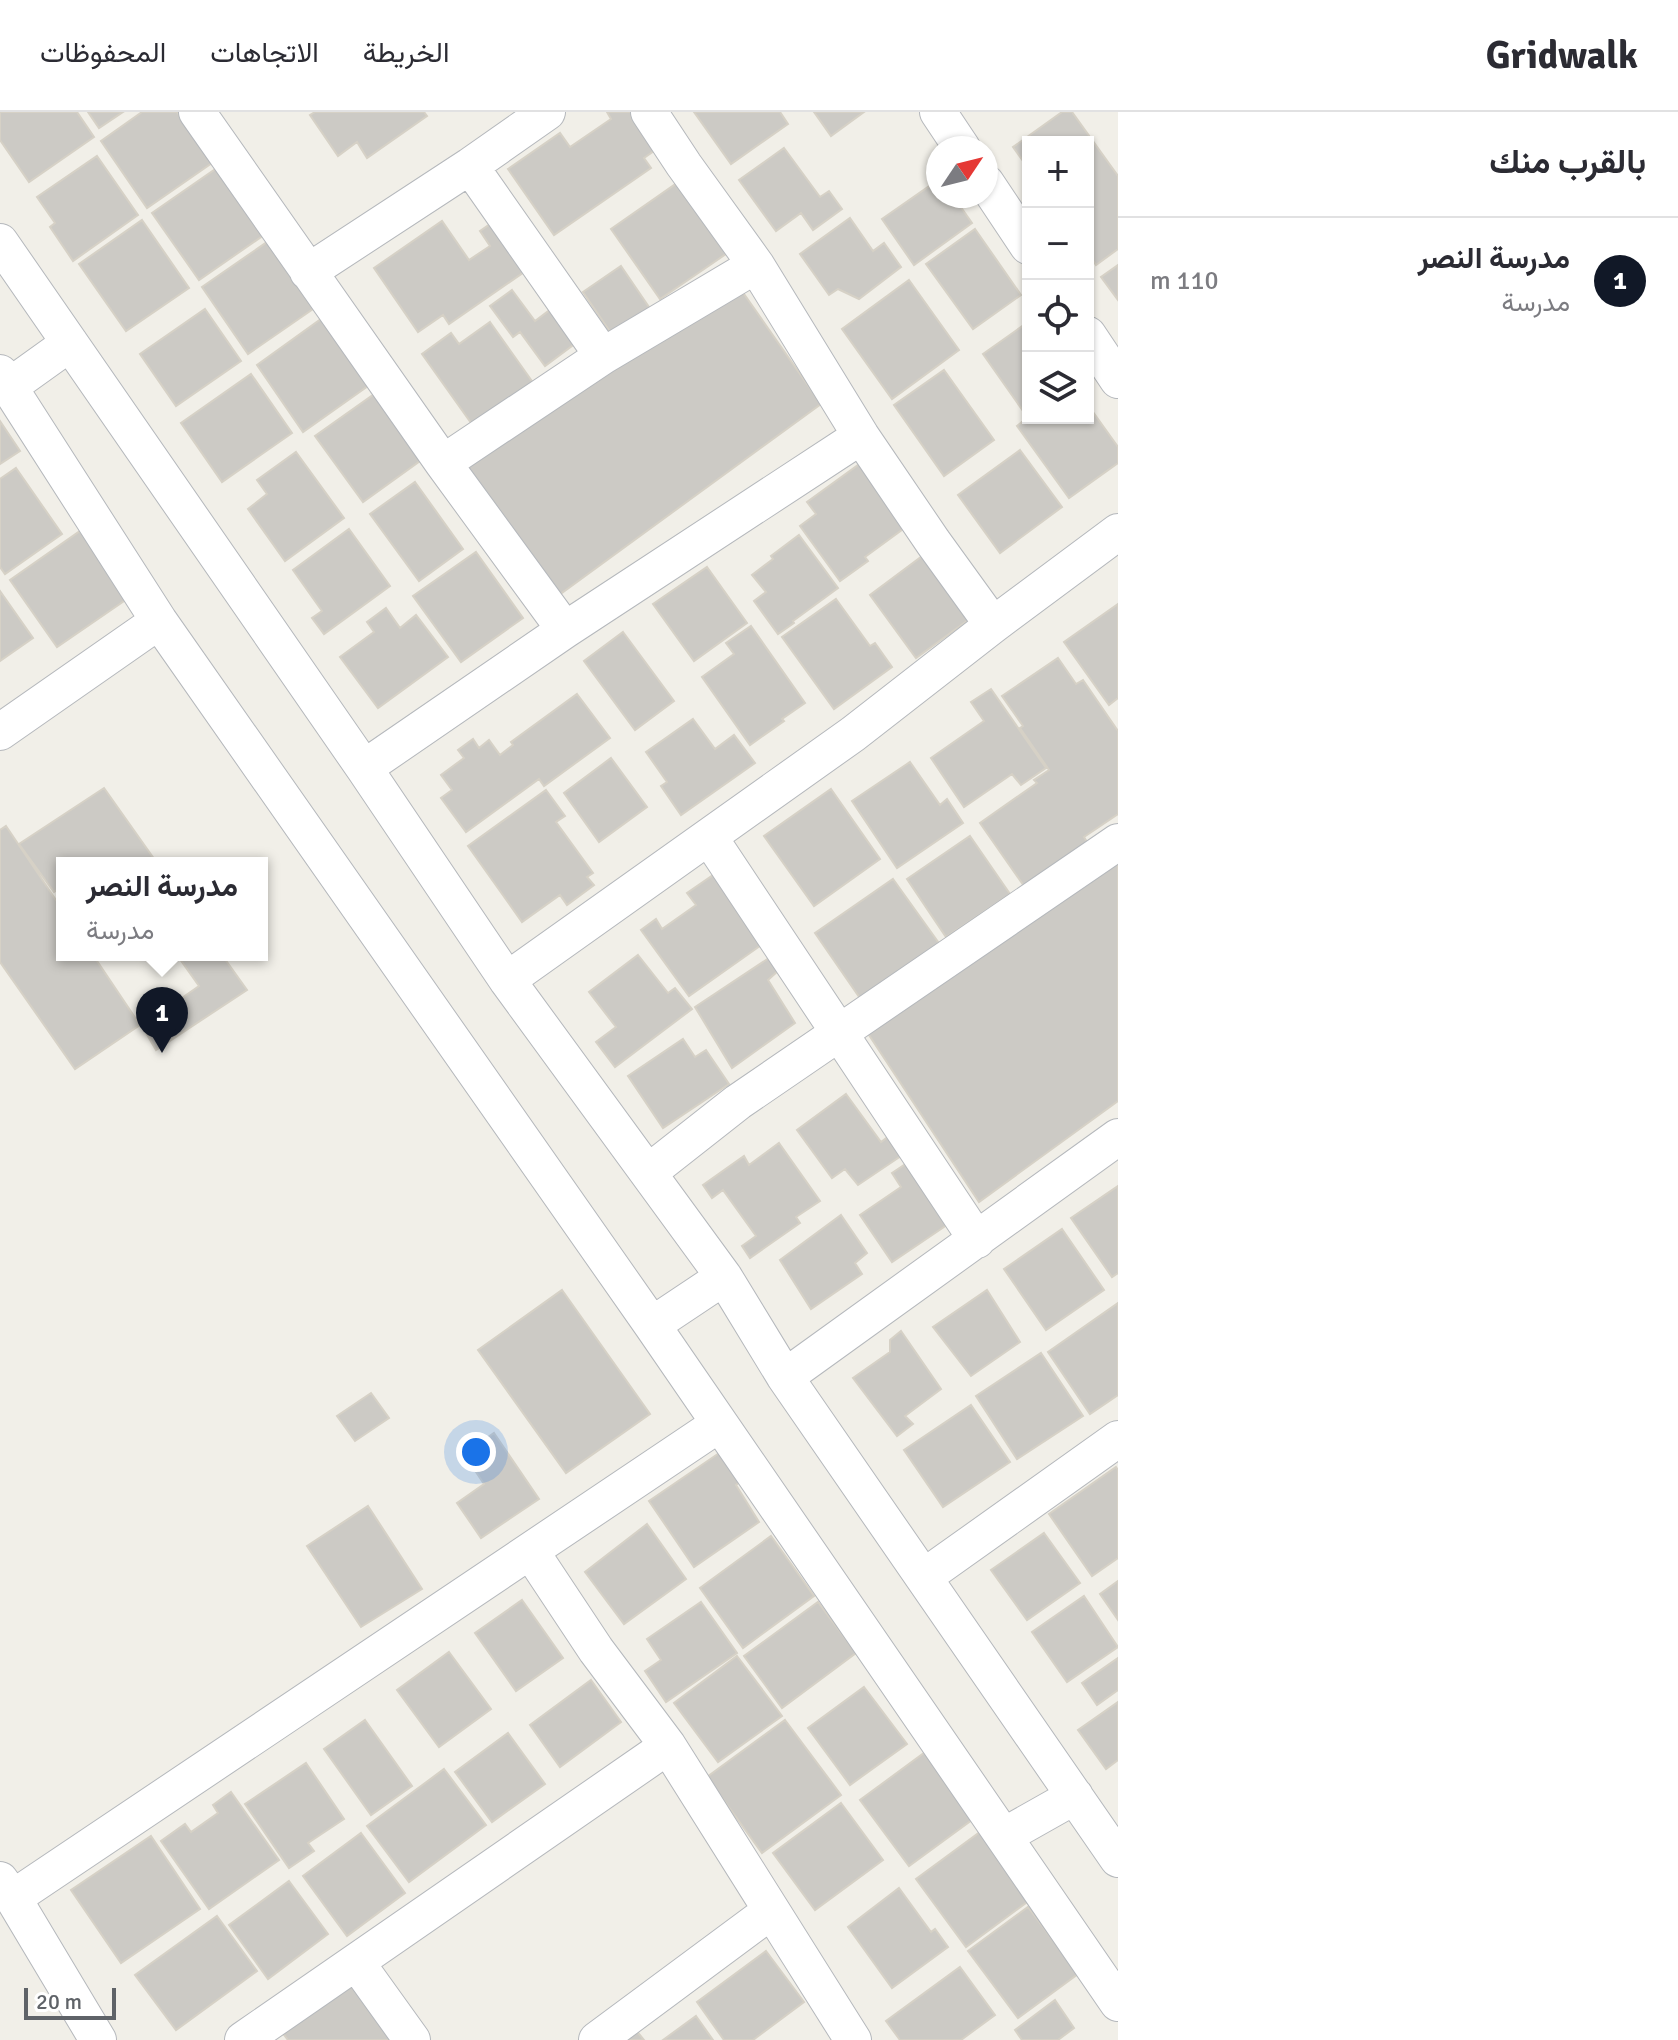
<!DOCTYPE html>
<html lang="ar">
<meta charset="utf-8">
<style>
:root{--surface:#fff;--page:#f2f2f3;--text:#2b2b33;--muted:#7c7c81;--line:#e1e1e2;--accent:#111827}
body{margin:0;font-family:Signika,Vazirmatn,sans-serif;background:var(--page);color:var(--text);direction:rtl}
.controls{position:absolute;right:24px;top:24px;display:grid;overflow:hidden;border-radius:0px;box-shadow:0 2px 6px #0004}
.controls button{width:72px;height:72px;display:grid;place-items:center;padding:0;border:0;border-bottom:2px solid var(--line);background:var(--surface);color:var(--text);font:40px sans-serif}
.compass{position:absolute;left:926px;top:24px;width:72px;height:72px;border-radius:50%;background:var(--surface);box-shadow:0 2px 6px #0004;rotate:55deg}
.scale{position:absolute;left:24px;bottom:20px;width:92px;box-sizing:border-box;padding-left:8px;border:4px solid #5f6368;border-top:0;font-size:22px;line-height:28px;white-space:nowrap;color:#5f6368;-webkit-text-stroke:6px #fff;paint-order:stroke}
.you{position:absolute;left:476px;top:1340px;width:28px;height:28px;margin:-20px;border:6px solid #fff;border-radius:50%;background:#1a73e8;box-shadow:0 0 0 12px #1a73e833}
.badge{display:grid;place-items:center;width:52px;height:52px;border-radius:50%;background:var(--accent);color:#fff;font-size:26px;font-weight:700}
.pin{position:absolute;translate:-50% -66px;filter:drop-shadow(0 2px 4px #0008)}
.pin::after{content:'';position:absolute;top:42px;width:28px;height:24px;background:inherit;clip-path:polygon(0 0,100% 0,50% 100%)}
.popup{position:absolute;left:56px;top:745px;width:212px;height:104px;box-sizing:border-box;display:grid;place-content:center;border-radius:0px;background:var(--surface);filter:drop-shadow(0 2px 6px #0005);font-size:26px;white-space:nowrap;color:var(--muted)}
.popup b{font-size:30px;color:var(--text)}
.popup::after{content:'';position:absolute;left:50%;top:100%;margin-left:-16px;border:16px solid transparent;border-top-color:var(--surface)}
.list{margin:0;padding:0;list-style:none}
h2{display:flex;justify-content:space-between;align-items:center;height:104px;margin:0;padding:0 32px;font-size:34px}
h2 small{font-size:26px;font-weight:400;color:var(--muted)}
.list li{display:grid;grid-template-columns:52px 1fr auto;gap:24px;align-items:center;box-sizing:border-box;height:128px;padding:0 32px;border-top:2px solid var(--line)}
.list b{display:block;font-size:30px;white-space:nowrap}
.list p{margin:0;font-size:26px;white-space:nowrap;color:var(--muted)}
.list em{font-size:26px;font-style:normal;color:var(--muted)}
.icon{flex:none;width:44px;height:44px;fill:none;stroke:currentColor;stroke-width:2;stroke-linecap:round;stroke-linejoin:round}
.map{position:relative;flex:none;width:1118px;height:1928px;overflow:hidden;direction:ltr}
header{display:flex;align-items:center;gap:48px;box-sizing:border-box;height:112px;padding:0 40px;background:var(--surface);border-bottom:2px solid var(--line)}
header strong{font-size:38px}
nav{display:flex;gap:44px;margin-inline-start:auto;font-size:28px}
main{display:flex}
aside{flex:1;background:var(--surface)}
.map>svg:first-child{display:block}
</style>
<header>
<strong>Gridwalk</strong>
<nav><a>الخريطة</a><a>الاتجاهات</a><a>المحفوظات</a></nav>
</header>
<main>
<aside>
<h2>بالقرب منك<small></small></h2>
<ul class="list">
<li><span class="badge">1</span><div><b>مدرسة النصر</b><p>مدرسة</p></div><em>110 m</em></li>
</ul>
</aside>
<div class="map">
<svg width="1118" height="1928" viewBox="0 0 1118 1928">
<rect width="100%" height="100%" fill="#f1efe8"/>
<!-- building -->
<path fill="#cccac5" stroke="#d6d1c6" stroke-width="2" d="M0,0H77L94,25L29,70L0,28Z
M88,0H123L99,16Z
M142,0H177L212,51L147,96L101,29Z
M315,0H424L427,4L367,46L357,30L338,44L310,3Z
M607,0H642L664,32L644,46L651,56L554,123L508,57L560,21L570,35L611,7Z
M694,0H780L788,12L731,52Z
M814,0H864L831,24Z
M1062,0H1072L1118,64V137L1096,153L1088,141V30H1028V56L1013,35Z
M784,36L820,85L829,79L842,97L813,118L801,101L776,119L739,68Z
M97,44L138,103L73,149L50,115L55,111L37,85Z
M217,56L264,123L199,168L152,101Z
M938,68V84H953L972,111L914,153L882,107Z
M677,71L726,142L660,187L611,117Z
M850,106L873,139L884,131L901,155L859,187L838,177L829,183L800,142Z
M142,108L189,176L126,219L79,152Z
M496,108L530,156L449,212L443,203L418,220L374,156L442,109L469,148L490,134L480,119Z
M975,117L1021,183L973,217L926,152Z
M267,130L313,197L248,242L202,175Z
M1118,153V188L1101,165Z
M621,154L651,198L613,224L583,180Z
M730,162L821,292L559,483L463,351Z
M909,168L959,238L892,287L842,217Z
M512,178L535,209L555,194L580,228L545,254L520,220L513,225L490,194Z
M205,197L241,249L176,294L140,242Z
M321,207L368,274L303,320L257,253Z
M490,210L534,272L474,315L422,242L451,221L459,232Z
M1028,210V296L1023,299L983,242Z
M944,258L994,328L944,364L894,293Z
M251,262L292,321L222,370L181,311Z
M380,278L427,344L363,390L315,324Z
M1088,293L1118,335V351L1069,386L1017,314L1028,305L1088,306Z
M0,309L20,339L0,352Z
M1020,338L1062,395L1000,441L958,383Z
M296,340L344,406L285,449L248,397L267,382L257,368Z
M865,348L910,412L865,445L868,449L840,469L800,414L816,402L807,390Z
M16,356L62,422L5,462L0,455V367Z
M415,370L463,437L419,469L370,402Z
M349,417L390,474L324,522L312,506L322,499L293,458Z
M80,419L127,487L57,535L10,468Z
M799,423L838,476L793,509L794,511L778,522L754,489L766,480L752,463L773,447L771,444Z
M476,440L523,506L461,550L413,484Z
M925,442L971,506L916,546L870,483Z
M707,455L747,511L694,549L653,492Z
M0,479L33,526L0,549Z
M836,487L870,534L875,531L892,555L834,597L782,525Z
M1118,492V586L1109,593L1064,530Z
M386,496L400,516L416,503L448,545L378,596L340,545L374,520L367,510Z
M751,514L805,591L782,607L784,609L750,633L702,565L734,542L726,531Z
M623,520L674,589L635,618L584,549Z
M1058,546L1076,572L1083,568L1118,619V702L1084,725L1087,730L1024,774L980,711L1037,671L1034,668L1049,658L1020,616L1023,614L1002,584Z
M991,577L1046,656L1021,673L1012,662L964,695L931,646L984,609L971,590Z
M577,582L610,626L544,674L539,667L466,720L441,686L452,678L441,663L464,646L458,638L473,627L479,636L489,628L500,643L513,633L511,630Z
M693,607L715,637L734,623L755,651L681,703L661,674L667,670L646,640Z
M611,646L647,695L599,730L564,681Z
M910,650L940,693L947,687L963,711L897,756L852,689Z
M104,676L157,751H62V774L54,780L19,732Z
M831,677L880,747L814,794L764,724Z
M546,678L565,704L556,710L593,761L587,765L594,773L567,793L560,783L522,810L468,734Z
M6,714L62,797V843H93L140,913L75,957L0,850V718Z
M970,724L1010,782L946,825L907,767Z
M1118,737V989L979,1090L865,917Z
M719,759L767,829L689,884L641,818L656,807L662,817L696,793L687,781Z
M893,767L941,834L862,889L815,821Z
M177,843H222L247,878L156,938L142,914L199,874Z
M638,843L668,881L675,876L692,897L615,955L596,930L616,915L589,880Z
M772,844L779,858L768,868L795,911L732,956L695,895Z
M683,927L695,945L706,938L729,972L663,1016L628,964Z
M846,982L881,1030L889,1024L901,1044L858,1073L845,1057L832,1066L797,1018Z
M779,1031L820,1089L796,1105L800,1111L750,1146L742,1134L756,1124L723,1078L712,1086L703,1073L744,1044L749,1053Z
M916,1045L947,1113L892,1150L860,1103L901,1075L892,1061Z
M1118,1074V1161L1112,1165L1071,1106Z
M841,1103L867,1141L855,1151L862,1162L811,1197L780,1148Z
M1062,1117L1104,1178L1046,1218L1004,1157Z
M562,1178L650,1302L566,1361L478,1238Z
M987,1178L1020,1230L971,1264L933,1215Z
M1118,1191V1283L1090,1302L1048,1240Z
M901,1219L941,1277L905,1304L913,1312L897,1324L853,1266L890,1240V1228Z
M1041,1241L1083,1304L1017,1347L976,1284Z
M371,1281L389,1306L355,1329L337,1304Z
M971,1293L1010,1350L943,1395L904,1338Z
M494,1321L539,1387L481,1426L457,1391L484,1372L464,1342Z
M725,1337L746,1365L736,1373L759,1410L694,1455L649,1389Z
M1116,1355L1118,1358V1446L1092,1464L1049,1402Z
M368,1394L422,1477L361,1515L307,1434Z
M647,1412L686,1467L624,1512L585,1460Z
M1044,1421L1080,1471L1027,1508L991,1458Z
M771,1424L814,1484L743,1536L700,1476Z
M1118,1469V1508L1100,1482Z
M1084,1484L1118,1535L1067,1570L1032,1520Z
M522,1488L563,1546L516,1579L475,1521Z
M701,1490L737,1541L666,1590L645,1559L661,1548L647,1527Z
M818,1490L856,1541L782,1596L744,1544Z
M449,1540L491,1597L439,1635L397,1578Z
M737,1544L782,1604L718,1650L674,1591Z
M1118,1546V1578L1097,1593L1082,1571Z
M591,1568L621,1610L560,1655L530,1613Z
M864,1575L907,1632L850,1673L808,1616Z
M1118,1590V1648L1106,1657L1078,1618Z
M365,1608L412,1674L371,1703L324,1637Z
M785,1608L841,1683L762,1741L707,1665Z
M508,1621L545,1672L492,1710L455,1660Z
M928,1638L976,1705L909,1754L860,1688Z
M306,1651L344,1707L308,1731L314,1739L289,1756L245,1692Z
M444,1657L486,1713L409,1770L367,1714Z
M231,1680L279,1748L209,1797L161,1729L185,1712L191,1720L218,1701L213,1693Z
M841,1691L883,1748L815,1798L773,1741Z
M980,1720L1030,1788L966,1835L916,1767Z
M361,1721L405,1781L347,1824L303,1764Z
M151,1724L200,1797L121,1851L71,1778Z
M289,1769L328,1822L268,1867L229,1813Z
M899,1776L931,1820L935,1817L948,1835L892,1876L848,1815Z
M1028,1795L1078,1862L1018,1906L968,1839Z
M217,1804L257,1859L176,1918L135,1863Z
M766,1839L804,1890L753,1928H724L697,1890Z
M960,1855L995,1903L961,1928H900L886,1909Z
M346,1864L393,1928H288L278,1915Z
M1055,1888L1074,1916L1058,1928H1022L1015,1918Z
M696,1904L713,1928H663Z
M635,1917L644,1928H620Z"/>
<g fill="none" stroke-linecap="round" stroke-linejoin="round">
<defs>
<path id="minor" d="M197,0L443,351L565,518
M649,0L684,53L756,153L861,324L933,430L993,513
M938,0L962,36
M470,54L603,244
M986,71L1028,134
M0,130L364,656L507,868L724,1165L785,1265L1118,1747
M308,160L470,54L547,0
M1088,223L1118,268
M0,261L159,509L652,1213L1118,1891
M10,274L70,231
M443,351L603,244L756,153
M0,620L159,509
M364,656L565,518L861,324
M709,725L977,1128
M507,868L853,622L993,513L1118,420
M649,1060L738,990L1118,730
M652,1213L724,1165
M785,1265L1118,1025
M531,1440L596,1538L668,1634L853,1928
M924,1465L1118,1327
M1004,1724L1075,1684
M0,1768L13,1786L98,1928
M13,1786L719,1312
M356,1850L412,1928
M243,1928L668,1634
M597,1928L771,1799"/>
</defs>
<!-- minor casing -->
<use href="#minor" stroke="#b5b8bc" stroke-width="38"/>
<!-- minor -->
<use href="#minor" stroke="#fff" stroke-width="36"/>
</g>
</svg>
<div class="controls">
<button>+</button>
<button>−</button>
<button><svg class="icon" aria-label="locate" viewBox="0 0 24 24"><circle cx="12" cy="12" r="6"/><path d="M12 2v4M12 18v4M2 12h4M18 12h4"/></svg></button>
<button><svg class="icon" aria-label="layers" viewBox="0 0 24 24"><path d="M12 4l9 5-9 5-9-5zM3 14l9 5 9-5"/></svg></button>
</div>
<svg class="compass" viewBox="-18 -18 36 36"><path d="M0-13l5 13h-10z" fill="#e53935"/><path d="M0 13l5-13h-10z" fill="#7c7c81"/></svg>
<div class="scale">20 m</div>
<div class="you"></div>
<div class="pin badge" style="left:162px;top:941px">1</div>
<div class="popup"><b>مدرسة النصر</b>مدرسة</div>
</div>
</main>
